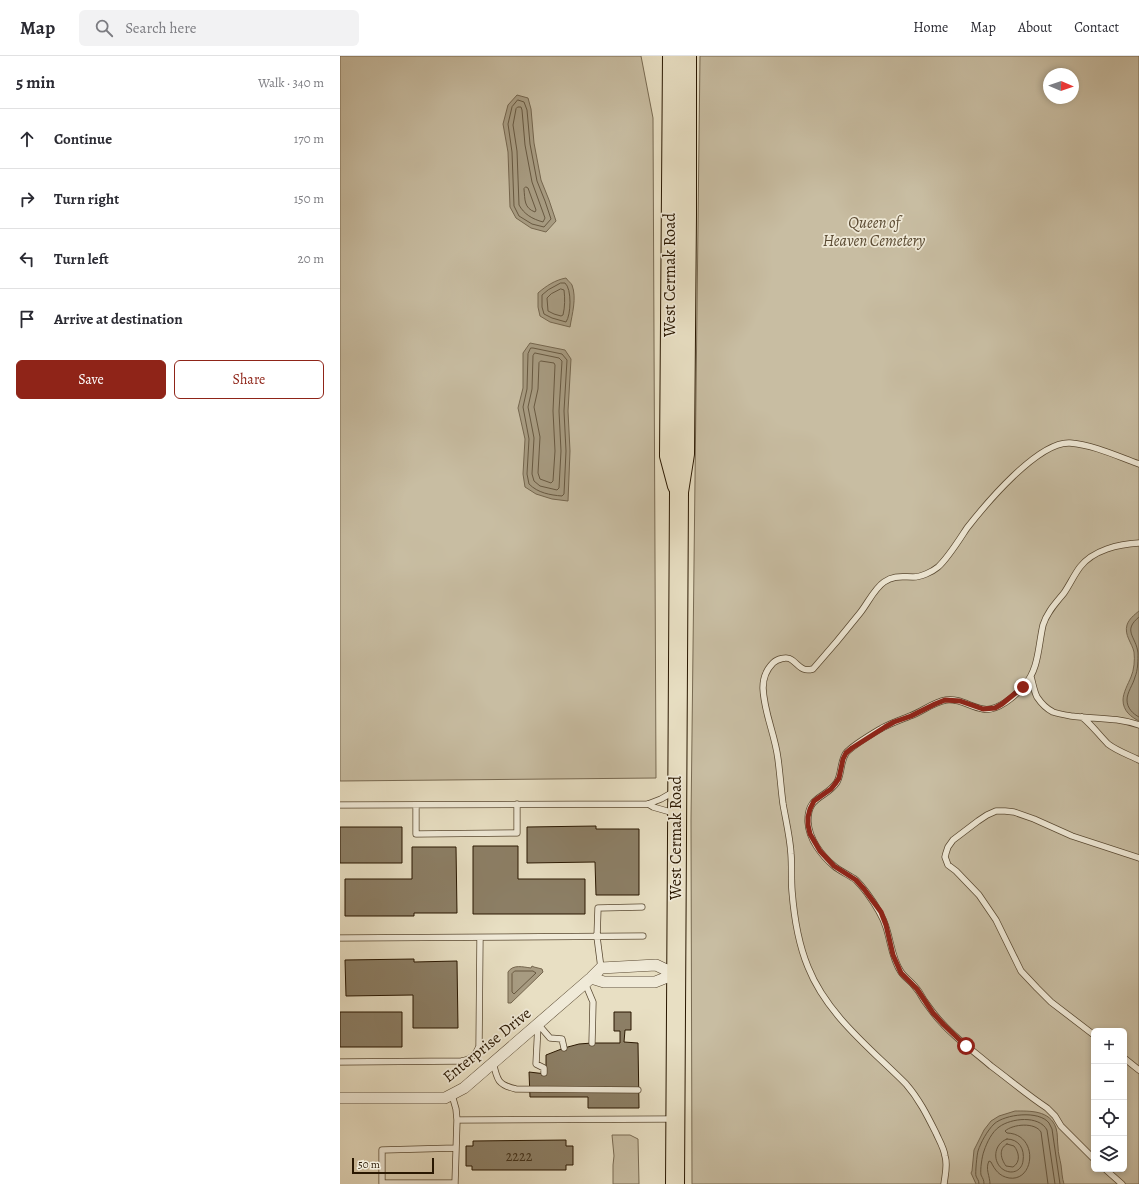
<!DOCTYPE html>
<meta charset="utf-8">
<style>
:root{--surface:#fff;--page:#f2f2f3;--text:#2b2b33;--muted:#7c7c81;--line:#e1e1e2;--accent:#8f2418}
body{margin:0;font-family:Alegreya,serif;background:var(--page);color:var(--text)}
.controls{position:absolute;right:12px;bottom:12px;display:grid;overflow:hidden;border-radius:6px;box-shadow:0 2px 6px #0003}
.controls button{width:36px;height:36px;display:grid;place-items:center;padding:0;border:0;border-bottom:1px solid var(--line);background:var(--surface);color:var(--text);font:20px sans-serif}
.compass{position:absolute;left:703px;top:12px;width:36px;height:36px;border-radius:50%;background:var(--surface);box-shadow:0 2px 6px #0003;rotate:92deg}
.scale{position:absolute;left:12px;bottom:10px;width:82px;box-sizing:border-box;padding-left:4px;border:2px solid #291701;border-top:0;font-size:11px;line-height:14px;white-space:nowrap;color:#291701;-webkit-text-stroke:3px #f0ead8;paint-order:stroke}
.stop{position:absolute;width:12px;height:12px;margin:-9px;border:3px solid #8f2418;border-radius:50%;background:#fff}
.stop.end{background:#8f2418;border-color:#fff;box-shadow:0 1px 4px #0008}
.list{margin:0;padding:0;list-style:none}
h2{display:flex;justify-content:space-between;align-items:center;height:52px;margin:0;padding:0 16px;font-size:17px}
h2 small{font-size:13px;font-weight:400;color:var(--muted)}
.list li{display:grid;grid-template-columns:26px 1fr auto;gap:12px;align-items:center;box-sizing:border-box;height:60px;padding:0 16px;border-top:1px solid var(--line)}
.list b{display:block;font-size:15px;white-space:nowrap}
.list em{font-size:13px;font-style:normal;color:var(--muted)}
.actions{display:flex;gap:8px;padding:12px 16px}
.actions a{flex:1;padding:9px 0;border:1px solid var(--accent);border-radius:6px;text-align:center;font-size:14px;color:var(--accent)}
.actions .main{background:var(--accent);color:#fff}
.icon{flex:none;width:22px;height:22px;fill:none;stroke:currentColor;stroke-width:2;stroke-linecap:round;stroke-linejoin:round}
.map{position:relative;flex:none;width:799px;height:1128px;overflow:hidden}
header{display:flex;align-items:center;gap:24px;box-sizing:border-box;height:56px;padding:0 20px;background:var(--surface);border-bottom:1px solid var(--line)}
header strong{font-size:19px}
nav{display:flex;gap:22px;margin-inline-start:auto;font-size:14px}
.search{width:280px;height:36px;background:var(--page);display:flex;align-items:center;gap:10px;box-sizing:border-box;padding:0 14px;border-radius:6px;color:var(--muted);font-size:15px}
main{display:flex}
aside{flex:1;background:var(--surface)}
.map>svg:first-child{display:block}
</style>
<header>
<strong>Map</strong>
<div class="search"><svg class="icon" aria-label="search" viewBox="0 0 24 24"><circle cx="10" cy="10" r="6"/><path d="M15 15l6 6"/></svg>Search here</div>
<nav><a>Home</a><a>Map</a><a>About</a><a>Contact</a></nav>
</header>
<main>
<aside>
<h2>5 min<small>Walk · 340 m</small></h2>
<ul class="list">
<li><svg class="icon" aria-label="ahead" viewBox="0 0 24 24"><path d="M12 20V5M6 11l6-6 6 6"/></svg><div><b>Continue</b></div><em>170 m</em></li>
<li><svg class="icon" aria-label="right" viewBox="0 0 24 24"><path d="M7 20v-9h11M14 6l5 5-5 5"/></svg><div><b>Turn right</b></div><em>150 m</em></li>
<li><svg class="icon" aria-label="left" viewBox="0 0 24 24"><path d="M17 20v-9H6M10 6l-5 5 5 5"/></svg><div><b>Turn left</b></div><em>20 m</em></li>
<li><svg class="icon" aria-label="arrive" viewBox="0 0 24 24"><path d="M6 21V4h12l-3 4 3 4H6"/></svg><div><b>Arrive at destination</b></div></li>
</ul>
<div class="actions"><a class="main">Save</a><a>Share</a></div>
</aside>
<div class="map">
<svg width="799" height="1128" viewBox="0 0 799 1128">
<rect width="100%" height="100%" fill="#e8dfc3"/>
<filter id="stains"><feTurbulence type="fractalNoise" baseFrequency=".005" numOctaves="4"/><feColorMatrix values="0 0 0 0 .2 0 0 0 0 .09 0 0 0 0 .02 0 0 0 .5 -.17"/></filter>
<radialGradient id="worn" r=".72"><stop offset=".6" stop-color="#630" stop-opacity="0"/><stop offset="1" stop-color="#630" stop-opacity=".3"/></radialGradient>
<!-- green -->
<path fill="#c8bda2" stroke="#786a52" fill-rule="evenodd" d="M0,0H301L313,62L316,722L0,725Z
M360,0H799V1128H352L351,764ZM709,18H733V42H709ZM754,975H784V1113H754Z
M272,1079H290L298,1083L299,1128H273V1109L274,1100Z"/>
<!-- water -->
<path fill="#a79b81" stroke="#75664e" d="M177,39L188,42L191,53L194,87L201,124L209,144L216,165L206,176L191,172L176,162L170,151L168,96L163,68L168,49Z
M226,222C228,225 231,227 232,229C237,242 232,258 230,271L210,266L200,260L198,251V237C206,230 215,224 226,222Z
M190,287L225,294L231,303L228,355L230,395L228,445L212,443L196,438L185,431L183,418L185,383L178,352L183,332V297Z
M799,555V665C791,661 783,655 783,644C783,637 788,628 791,621C794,614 795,604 794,596C792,587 784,579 787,569C789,563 794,559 799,555Z
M192,910L194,911L202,913L203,916L201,918L171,947H168V916C173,908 183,911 191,912Z
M675,1055C690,1055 710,1054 716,1072C718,1078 717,1084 718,1091C718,1097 720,1103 721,1109C722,1116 722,1122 724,1128H636L631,1117L632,1115L634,1094L644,1074L651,1065L659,1060Z"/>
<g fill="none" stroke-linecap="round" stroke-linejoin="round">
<!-- shore -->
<path stroke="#685941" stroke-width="1" d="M178,44L184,46L187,54L190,88L197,125L205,145L211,163L204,171L192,168L179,160L174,150L172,96L168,68L172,51Z
M178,51H181L182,54L185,89L192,126L205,162L203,166C192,163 184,158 179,149L177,95L173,69L176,53Z
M186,131L188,132L196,154L195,156C184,152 185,144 184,133Z
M221,227H225C232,233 231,259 226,266L212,262L204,258L202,251V239L208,234Z
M221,233L224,234C225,242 225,251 223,259L221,260L214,258L208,255L207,242L211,238Z
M191,292H193L222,298L227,304L224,355L226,395L224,438L222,440C210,439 198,437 189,428L187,418L189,383L183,351L187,333L188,298Z
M195,297L219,302L222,305L219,355L221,395L219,432L217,434L200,430L194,425L192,418L194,382L188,351L192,333L193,300Z
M201,305L214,307L215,309L213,355L215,395L213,425L211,427L200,423L198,417L200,381L194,351L198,333L199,307Z
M799,561C782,575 796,580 798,597C798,604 798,614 795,621C793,629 787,636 787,644C787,652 793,658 799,661
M175,915H193L196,917L174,938L172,936V918Z
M667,1083C679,1083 685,1093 683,1105C682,1114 673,1119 664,1114C652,1107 653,1088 667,1083Z
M667,1088L674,1090C679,1096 681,1106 673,1111L666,1110C661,1103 658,1093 667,1088Z
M639,1128C639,1124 637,1123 636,1120C635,1118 637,1098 638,1095C641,1086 647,1075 654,1068C665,1058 699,1054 709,1067C710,1069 711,1071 712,1073L720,1128
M644,1128C644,1124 643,1123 641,1119C640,1114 642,1100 644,1095C647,1086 652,1076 659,1071C671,1062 699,1059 707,1074L715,1128
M650,1128C650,1120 645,1113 649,1105L651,1106C655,1114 659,1120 669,1122C695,1126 699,1078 667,1077L665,1075C673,1068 695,1066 701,1076L708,1128"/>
</g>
<!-- building -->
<path fill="#8c7f66" stroke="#291701" d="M256,770V773H299V839H256L255,806L187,807V771Z
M0,771H62V807H0Z
M133,790H178V823H245V858H133Z
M72,791H116L117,857H74V860H5V823H72Z
M74,903V906L117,905L118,972H73V939L6,940L5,904Z
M0,956H62V991H0Z
M274,956H291V974H285L284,986L298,987L299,1052H248V1041H190L189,1016L206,1018V999L224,992L239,988L252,987H280V975H274Z
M226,1084V1090H233V1109H226V1114H132V1110H126V1090H133V1085Z"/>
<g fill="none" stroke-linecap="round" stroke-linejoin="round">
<defs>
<path id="lane" d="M691,621C693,628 694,635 697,641C701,647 707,653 713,656C719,658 725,659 731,660C754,663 777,661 799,669
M742,661C752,669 759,679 768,688C777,695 789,699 799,704
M308,748L313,751L334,757
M0,749L308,748L321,743L335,735
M76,749V778L177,777V748
M0,882L303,880
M261,912L257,881L258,852L302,851
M245,927L253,946L252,987
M198,968L196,1008L204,1012V1017
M198,968L210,982L222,983L224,992
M754,979L711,946L697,932L681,915L656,864L639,839L616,815L608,809L605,801L606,797L608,791L613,784L638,765L647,759L656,755H665L674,756L694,763L732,780L799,802
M784,1002L799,1014
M0,1006L121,1005C131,1004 136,999 139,990L140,882
M153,1006C157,1024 158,1029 176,1033L298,1034
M112,1039L116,1053L117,1064L115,1127
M117,1064L333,1063
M754,1103L721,1070L715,1060L707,1052C687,1039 670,1024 651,1010C635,996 616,983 602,967C596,961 591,954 586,947C582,942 580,936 576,932C572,926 565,922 561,916C552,903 551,886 546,871C542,858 535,848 527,837C524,833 520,828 516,824C509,819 500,815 494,810C481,799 469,783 468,766C467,739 486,743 497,726C502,717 500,706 506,697C513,689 532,678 542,672C551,667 560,664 570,660C582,656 593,646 606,644C620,642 630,651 643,653C657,656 675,640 684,630C699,613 698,591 703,569C707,556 716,547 724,537C730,528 734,519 740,511C753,494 779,488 799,487
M765,1113L782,1128
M115,1128V1127H42V1094L116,1092
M604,1128C605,1119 608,1109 605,1100C604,1092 599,1084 596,1077C587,1059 579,1043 566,1028C531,993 487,959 468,911C458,887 454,860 452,835C451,823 452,810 451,798C450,781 446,765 443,748C441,733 440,718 438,703C435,678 424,657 423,632C423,623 426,614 433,607C437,603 447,600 452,604C460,610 462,616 473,613C489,595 505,576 520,557C528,547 534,533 544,526C554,519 562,521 573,521C581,521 592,516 598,511C608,502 619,484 627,472C645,449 698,385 730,387C754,389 777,400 799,408"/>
<path id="street" d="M251,922L264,926H315L335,918
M0,1042H105L124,1032L251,922L261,912L316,909L335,918"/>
<path id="primary" d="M332,0L329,400L337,430
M335,1128L339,436L345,398L347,158V0"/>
</defs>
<!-- lane casing -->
<use href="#lane" stroke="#594932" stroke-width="7"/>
<!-- street casing -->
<use href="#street" stroke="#594932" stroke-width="12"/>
<!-- primary casing -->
<use href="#primary" stroke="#291701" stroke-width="20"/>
<!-- lane -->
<use href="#lane" stroke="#f0ead8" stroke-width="5.5"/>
<!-- street -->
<use href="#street" stroke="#f0ead8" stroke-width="11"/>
<!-- primary -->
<use href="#primary" stroke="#e8dfc3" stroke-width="18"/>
</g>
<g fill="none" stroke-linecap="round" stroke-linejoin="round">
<!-- route -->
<path stroke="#8f2418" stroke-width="5" d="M626,990L604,969L593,957L577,933L561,917L553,899L546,869L541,856L524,833L516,824L494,810L480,795L470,778L468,769V761L470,753L474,745L491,733L495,728L499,722L503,703L506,697L512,692L545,671L554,666L571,660L595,648L605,644L620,645L643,653L655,652L662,648L683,631"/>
</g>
<g text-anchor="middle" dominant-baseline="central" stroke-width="3.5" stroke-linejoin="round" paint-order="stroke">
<!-- number labels -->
<g font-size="14" fill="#42311a">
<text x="179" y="1100">2222</text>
</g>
<!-- park labels -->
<g font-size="16" font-style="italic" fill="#594931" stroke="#f0ead8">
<text x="534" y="167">Queen of<tspan x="534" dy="18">Heaven Cemetery</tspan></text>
</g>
<!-- street labels -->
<g font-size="16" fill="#291701" stroke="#f0ead8">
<text transform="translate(330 219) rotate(-90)">West Cermak Road</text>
<text transform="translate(336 782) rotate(-90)">West Cermak Road</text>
<text transform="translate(147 989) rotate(-39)">Enterprise Drive</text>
</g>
</g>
<rect width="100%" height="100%" filter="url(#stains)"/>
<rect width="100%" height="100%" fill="url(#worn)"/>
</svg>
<div class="controls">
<button>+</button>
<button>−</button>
<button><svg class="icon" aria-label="locate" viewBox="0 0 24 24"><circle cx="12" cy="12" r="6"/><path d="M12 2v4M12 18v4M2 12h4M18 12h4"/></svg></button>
<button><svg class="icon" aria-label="layers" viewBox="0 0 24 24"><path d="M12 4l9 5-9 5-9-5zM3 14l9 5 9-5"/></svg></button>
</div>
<svg class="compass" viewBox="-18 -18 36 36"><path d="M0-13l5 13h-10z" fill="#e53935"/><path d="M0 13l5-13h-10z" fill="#7c7c81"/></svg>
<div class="scale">50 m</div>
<div class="stop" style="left:626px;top:990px"></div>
<div class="stop end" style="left:683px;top:631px"></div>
</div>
</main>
